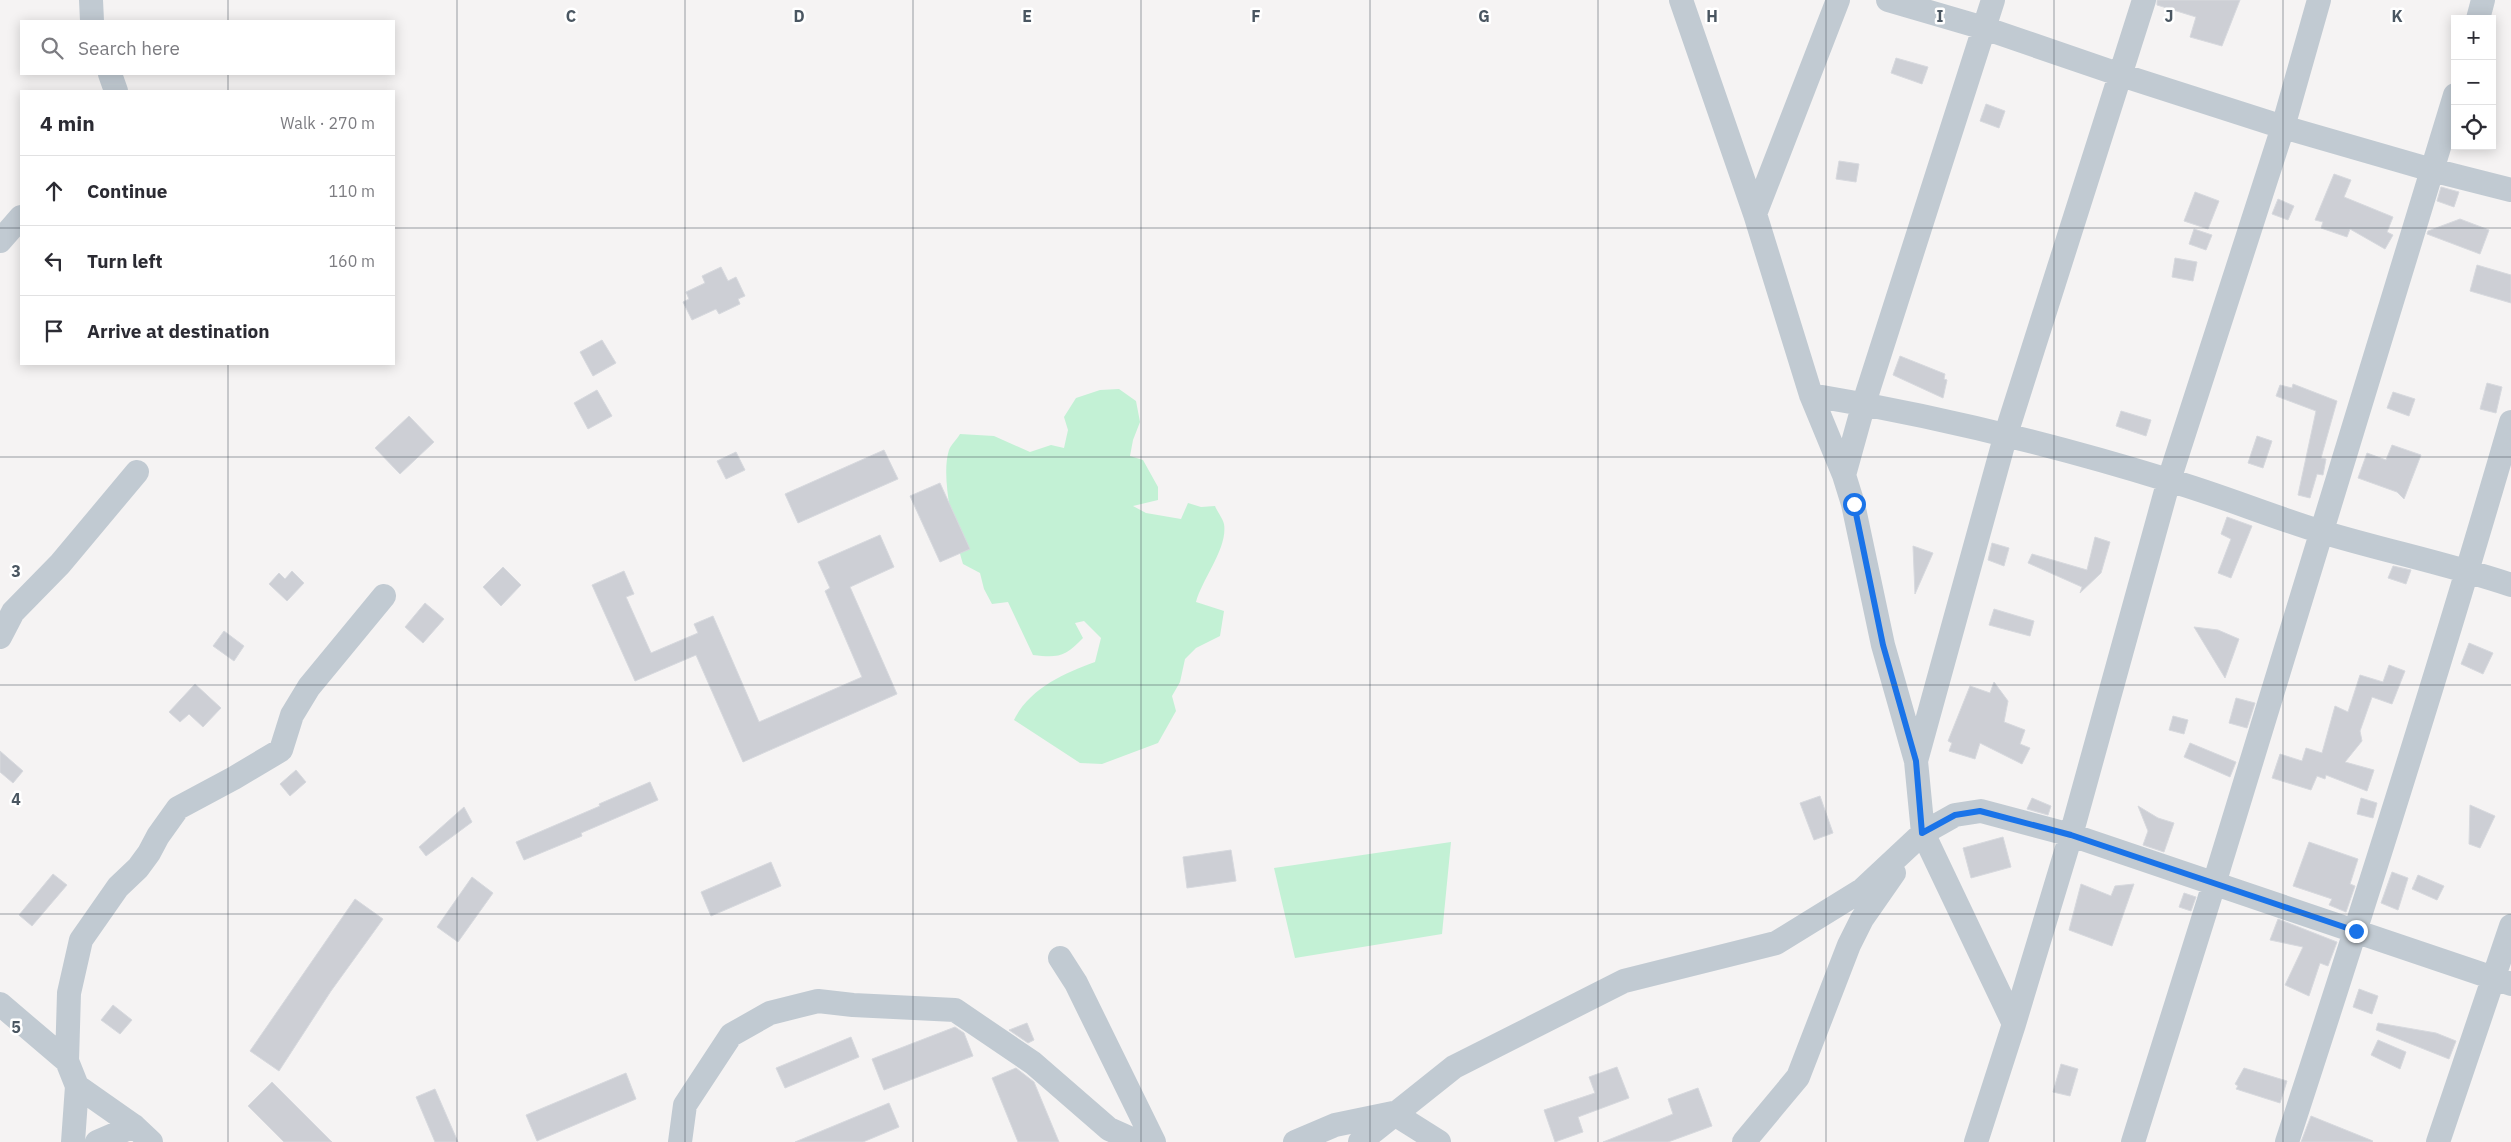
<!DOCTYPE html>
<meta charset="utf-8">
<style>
:root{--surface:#fff;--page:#f7f7f7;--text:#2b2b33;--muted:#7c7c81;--line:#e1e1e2}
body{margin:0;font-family:"IBM Plex Sans",sans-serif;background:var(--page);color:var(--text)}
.controls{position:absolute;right:15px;top:15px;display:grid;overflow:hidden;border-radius:0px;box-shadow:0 2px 12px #0003}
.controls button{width:45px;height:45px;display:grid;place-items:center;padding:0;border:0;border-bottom:1px solid var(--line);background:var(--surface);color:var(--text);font:25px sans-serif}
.stop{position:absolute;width:15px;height:15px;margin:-11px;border:4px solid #1a73e8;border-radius:50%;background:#fff}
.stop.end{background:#1a73e8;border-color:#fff;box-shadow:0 1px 5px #0008}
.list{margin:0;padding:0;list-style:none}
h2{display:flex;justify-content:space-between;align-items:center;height:65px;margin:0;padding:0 20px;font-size:21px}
h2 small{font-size:16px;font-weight:400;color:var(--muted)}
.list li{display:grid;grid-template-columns:32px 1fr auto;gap:15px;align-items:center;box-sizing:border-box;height:70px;padding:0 20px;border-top:1px solid var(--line)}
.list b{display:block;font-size:19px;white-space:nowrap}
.list em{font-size:16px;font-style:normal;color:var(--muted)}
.icon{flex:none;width:28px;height:28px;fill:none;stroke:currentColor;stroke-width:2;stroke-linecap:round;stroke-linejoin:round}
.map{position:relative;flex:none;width:2511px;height:1142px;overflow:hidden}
.search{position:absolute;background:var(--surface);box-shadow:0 2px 12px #0003;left:20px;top:20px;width:375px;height:55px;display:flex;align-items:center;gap:12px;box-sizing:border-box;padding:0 18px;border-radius:0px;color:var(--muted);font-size:19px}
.panel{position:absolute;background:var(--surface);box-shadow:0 2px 12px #0003;left:20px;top:90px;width:375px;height:275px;border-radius:0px}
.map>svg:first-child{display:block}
</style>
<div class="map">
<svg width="2511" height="1142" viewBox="0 0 2511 1142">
<rect width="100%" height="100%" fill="#f5f3f3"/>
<!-- green -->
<path fill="#c3f1d5" d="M1119,389L1136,401L1140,422L1133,440L1130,456L1143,460L1158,487V500L1133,506L1146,513L1181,519L1188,503L1201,507L1215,506C1217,511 1223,519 1224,524C1228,548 1202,579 1196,602L1224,611L1220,636L1196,648L1185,659L1180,682L1172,696L1176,711L1158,743L1102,764L1080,763L1014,720C1029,689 1064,673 1095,662L1101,638L1084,621L1075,623L1083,638C1065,657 1058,658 1033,655L1008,602L992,604L984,589L980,573L963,564C955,537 940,477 949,450C951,445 957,439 960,434L994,436L1030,452L1051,445L1064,448L1068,430L1064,417L1076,398L1100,390Z
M1451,842L1442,934L1295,958L1274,868Z"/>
<!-- building -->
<path fill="#cdcfd5" stroke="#d7d9de" d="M2157,0H2240L2222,46L2190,37L2196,17L2157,5Z
M1896,58L1928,67L1922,84L1891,73Z
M1986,104L2005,111L1999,128L1980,121Z
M1839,161L1859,164L1856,182L1836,179Z
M2334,174L2351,180L2344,197L2393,217L2387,232L2393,235L2385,249L2350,229L2347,237L2321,228L2323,222L2315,220Z
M2441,187L2459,192L2454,207L2437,201Z
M2195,192L2219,201L2208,229L2184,221Z
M2278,199L2294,206L2288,220L2272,214Z
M2460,219L2489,230L2480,254L2427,234L2428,231Z
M2194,229L2212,235L2206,250L2189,244Z
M2175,258L2197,262L2193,281L2172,277Z
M2477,265L2511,275V303L2470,291Z
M721,267L728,281L736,277L745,296L738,299L740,304L719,314L716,309L692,320L683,302L689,299L686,292L705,283L702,276Z
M602,340L616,363L593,376L580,352Z
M1900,356L1945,374L1944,379L1947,380L1943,398L1893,375Z
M2487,383L2502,387L2496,413L2480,409Z
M2293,384L2337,401L2321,458L2326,459L2323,475L2317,474L2310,498L2298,495L2316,411L2276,396L2280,385L2292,388Z
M597,390L612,416L588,429L574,403Z
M2393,392L2415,399L2409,416L2387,408Z
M2121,411L2151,420L2146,436L2116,426Z
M409,416L434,442L400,474L375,448Z
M2257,436L2272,441L2263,468L2248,463Z
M2392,445L2421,455L2404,499L2397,492L2358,478L2367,453L2386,460Z
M884,450L898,479L798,523L785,494Z
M736,452L745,470L726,479L717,461Z
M940,483L970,549L940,562L910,496Z
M2227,517L2252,526L2231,578L2218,573L2231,539L2221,534Z
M880,535L894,567L850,587L897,694L743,762L696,655L635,681L592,585L624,571L634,594L626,597L651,653L698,633L694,624L713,616L759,722L862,677L825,591L830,588L818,562Z
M2095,537L2110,542L2101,573L2080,593L2082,587L2028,563L2032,554L2087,570Z
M1992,543L2009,548L2004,566L1988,560Z
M1913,546L1933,553L1915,594Z
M2393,566L2411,570L2406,584L2388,578Z
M503,567L521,585L501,606L483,587Z
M292,571L304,583L287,601L269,584L279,573L285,579Z
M425,603L444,619L423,643L405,627Z
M1994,609L2034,621L2030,636L1989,625Z
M2194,627L2218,630L2239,639L2225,678Z
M224,631L244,646L234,661L213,646Z
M2469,643L2493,653L2483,674L2461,664Z
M2389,665L2405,671L2392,704L2372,697L2360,731L2362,741L2345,762L2374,770L2367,791L2326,775L2325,779L2317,776L2311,790L2272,778L2280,754L2302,761L2306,748L2322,753L2335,706L2348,712L2360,675L2383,682Z
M1994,682L2008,701L2004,722L2025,730L2020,744L2030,748L2022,764L1980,743L1975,759L1949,751L1952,743L1948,741L1970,686L1990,693Z
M195,684L221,708L203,727L189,714L180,722L169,712Z
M2236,698L2255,703L2247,728L2229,723Z
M2173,716L2188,720L2184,734L2169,730Z
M2190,743L2236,762L2230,777L2184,757Z
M0,751L23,771L13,783L0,772Z
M296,770L306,782L290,796L280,784Z
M650,782L658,800L581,833L582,836L524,860L516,842L600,806L599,804Z
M1820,796L1833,833L1814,840L1800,803Z
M2032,798L2051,806L2048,815L2027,809Z
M2361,798L2377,803L2373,818L2357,814Z
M2470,805L2495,816L2480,848L2469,844Z
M2138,806L2158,818L2174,823L2164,852L2143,845L2148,831Z
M464,807L472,822L426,856L419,847Z
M2003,837L2011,867L1971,878L1963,848Z
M2309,842L2358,859L2350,884L2355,886L2346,912L2329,905L2332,899L2293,886Z
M1231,850L1236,881L1187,888L1183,857Z
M771,862L781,886L711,916L701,892Z
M2392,872L2408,878L2398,910L2381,903Z
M53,874L67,885L32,926L19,915Z
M2418,875L2444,886L2437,900L2412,889Z
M472,877L493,893L458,942L437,927Z
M2081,884L2111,896L2115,886L2134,884L2112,946L2069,930Z
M2184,893L2196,897L2191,911L2179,907Z
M355,899L383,919L331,991L279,1071L250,1051Z
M2278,919L2337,942L2328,966L2320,963L2309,996L2285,985L2303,947L2270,940Z
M2359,989L2378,996L2372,1014L2353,1007Z
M113,1005L132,1020L120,1034L101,1020Z
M1027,1023L1034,1040L1028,1043L1009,1030Z
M2378,1023L2436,1033L2456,1041L2449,1059L2376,1030Z
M955,1027L964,1033L973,1056L884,1090L872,1059Z
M851,1037L859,1057L785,1088L776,1068Z
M2378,1040L2406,1052L2400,1069L2371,1055Z
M2061,1064L2078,1069L2070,1096L2053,1092Z
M1617,1067L1629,1098L1578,1117L1583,1132L1555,1142L1544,1110L1595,1093L1589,1077Z
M1016,1068L1034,1082L1059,1142H1018L992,1078Z
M2244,1068L2287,1081L2280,1103L2236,1089L2238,1086L2235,1084Z
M626,1073L636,1099L537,1141L526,1115Z
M272,1082L332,1142H284L248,1106Z
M1698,1088L1712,1126L1668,1142H1603L1673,1114L1668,1099Z
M435,1089L458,1142H435L416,1097Z
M889,1103L899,1127L863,1142H795Z
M2311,1116L2373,1141L2372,1142H2301Z"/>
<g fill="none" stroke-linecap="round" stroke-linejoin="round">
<!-- minor -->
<path stroke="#c1cad2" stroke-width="24" d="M91,0L92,21
M1681,0L1755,214L1811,395L1844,475L1853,504L1883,645L1916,761L1923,833L2014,1024
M1888,0L1984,28L2121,75L2283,127L2432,170L2511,190
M2478,19L2483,0
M110,74L116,91
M1755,214L1838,0
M0,241L21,217
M1811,395C1932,415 2051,444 2168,480C2220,495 2270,516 2322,532C2385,551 2449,564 2511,585
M1844,475L1864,403L1993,0
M0,637L13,612L60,564L137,472
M1916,761L2006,434L2144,0
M1060,958L1076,983L1154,1142
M0,1004L67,1061L77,1086L134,1126L151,1142
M67,1061L69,993L81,940L118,887L138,868L149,853L158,836L178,808L234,778L281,750L292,715L309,687L384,596
M73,1142L77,1086
M97,1142L134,1126
M680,1142L685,1105L731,1035L770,1013L818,1001L853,1005L955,1010L1033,1063L1109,1129L1138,1142
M1295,1142L1335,1125L1393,1113L1439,1142
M1360,1142L1454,1067L1624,981L1776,943L1862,890L1923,833L1955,815L1981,811L2071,835L2511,984
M1744,1142L1798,1077L1849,945L1862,919L1894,873
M1976,1142L2014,1024L2071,835L2169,480L2283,127L2319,0
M2133,1142L2214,884L2455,95
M2287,1142C2365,903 2441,664 2511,422
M2438,1142L2511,926"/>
</g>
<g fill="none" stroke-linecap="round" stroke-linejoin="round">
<!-- route -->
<path stroke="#1a73e8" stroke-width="6" d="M1854,504L1883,645L1916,761L1922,833L1955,815L1980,811L2071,835L2356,931"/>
</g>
<!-- grid -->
<path fill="none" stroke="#4a5661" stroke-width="1" stroke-opacity="0.55" d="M228,0V21M457,0V1142M685,0V1142M913,0V1142M1141,0V1142M1370,0V1142M1598,0V1142M1826,0V1142M2054,0V1142M2283,0V1142M228,74V91M0,228H21M394,228H2511M228,364V1142M0,457H2511M0,685H2511M0,914H2511"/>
<g font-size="16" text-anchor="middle" font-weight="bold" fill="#4a5661" stroke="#fff" stroke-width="5" stroke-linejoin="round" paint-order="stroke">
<text x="571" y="22">C</text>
<text x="799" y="22">D</text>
<text x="1027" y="22">E</text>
<text x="1256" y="22">F</text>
<text x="1484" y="22">G</text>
<text x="1712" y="22">H</text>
<text x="1940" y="22">I</text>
<text x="2169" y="22">J</text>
<text x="2397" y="22">K</text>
<text x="16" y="577">3</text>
<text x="16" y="805">4</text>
<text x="16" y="1033">5</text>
</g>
</svg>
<div class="controls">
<button>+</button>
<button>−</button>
<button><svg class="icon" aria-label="locate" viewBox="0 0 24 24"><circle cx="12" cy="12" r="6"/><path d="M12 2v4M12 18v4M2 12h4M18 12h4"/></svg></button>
</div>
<div class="stop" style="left:1854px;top:504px"></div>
<div class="stop end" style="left:2356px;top:931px"></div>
<div class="search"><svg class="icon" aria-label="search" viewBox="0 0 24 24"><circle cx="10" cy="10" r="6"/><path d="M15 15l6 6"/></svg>Search here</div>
<section class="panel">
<h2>4 min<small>Walk · 270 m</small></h2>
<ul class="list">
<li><svg class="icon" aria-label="ahead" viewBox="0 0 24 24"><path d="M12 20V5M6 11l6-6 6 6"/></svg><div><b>Continue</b></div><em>110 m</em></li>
<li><svg class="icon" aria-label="left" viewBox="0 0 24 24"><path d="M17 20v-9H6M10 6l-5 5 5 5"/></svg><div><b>Turn left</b></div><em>160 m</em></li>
<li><svg class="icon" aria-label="arrive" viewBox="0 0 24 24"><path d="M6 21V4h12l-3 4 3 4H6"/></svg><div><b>Arrive at destination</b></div></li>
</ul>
</section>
</div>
